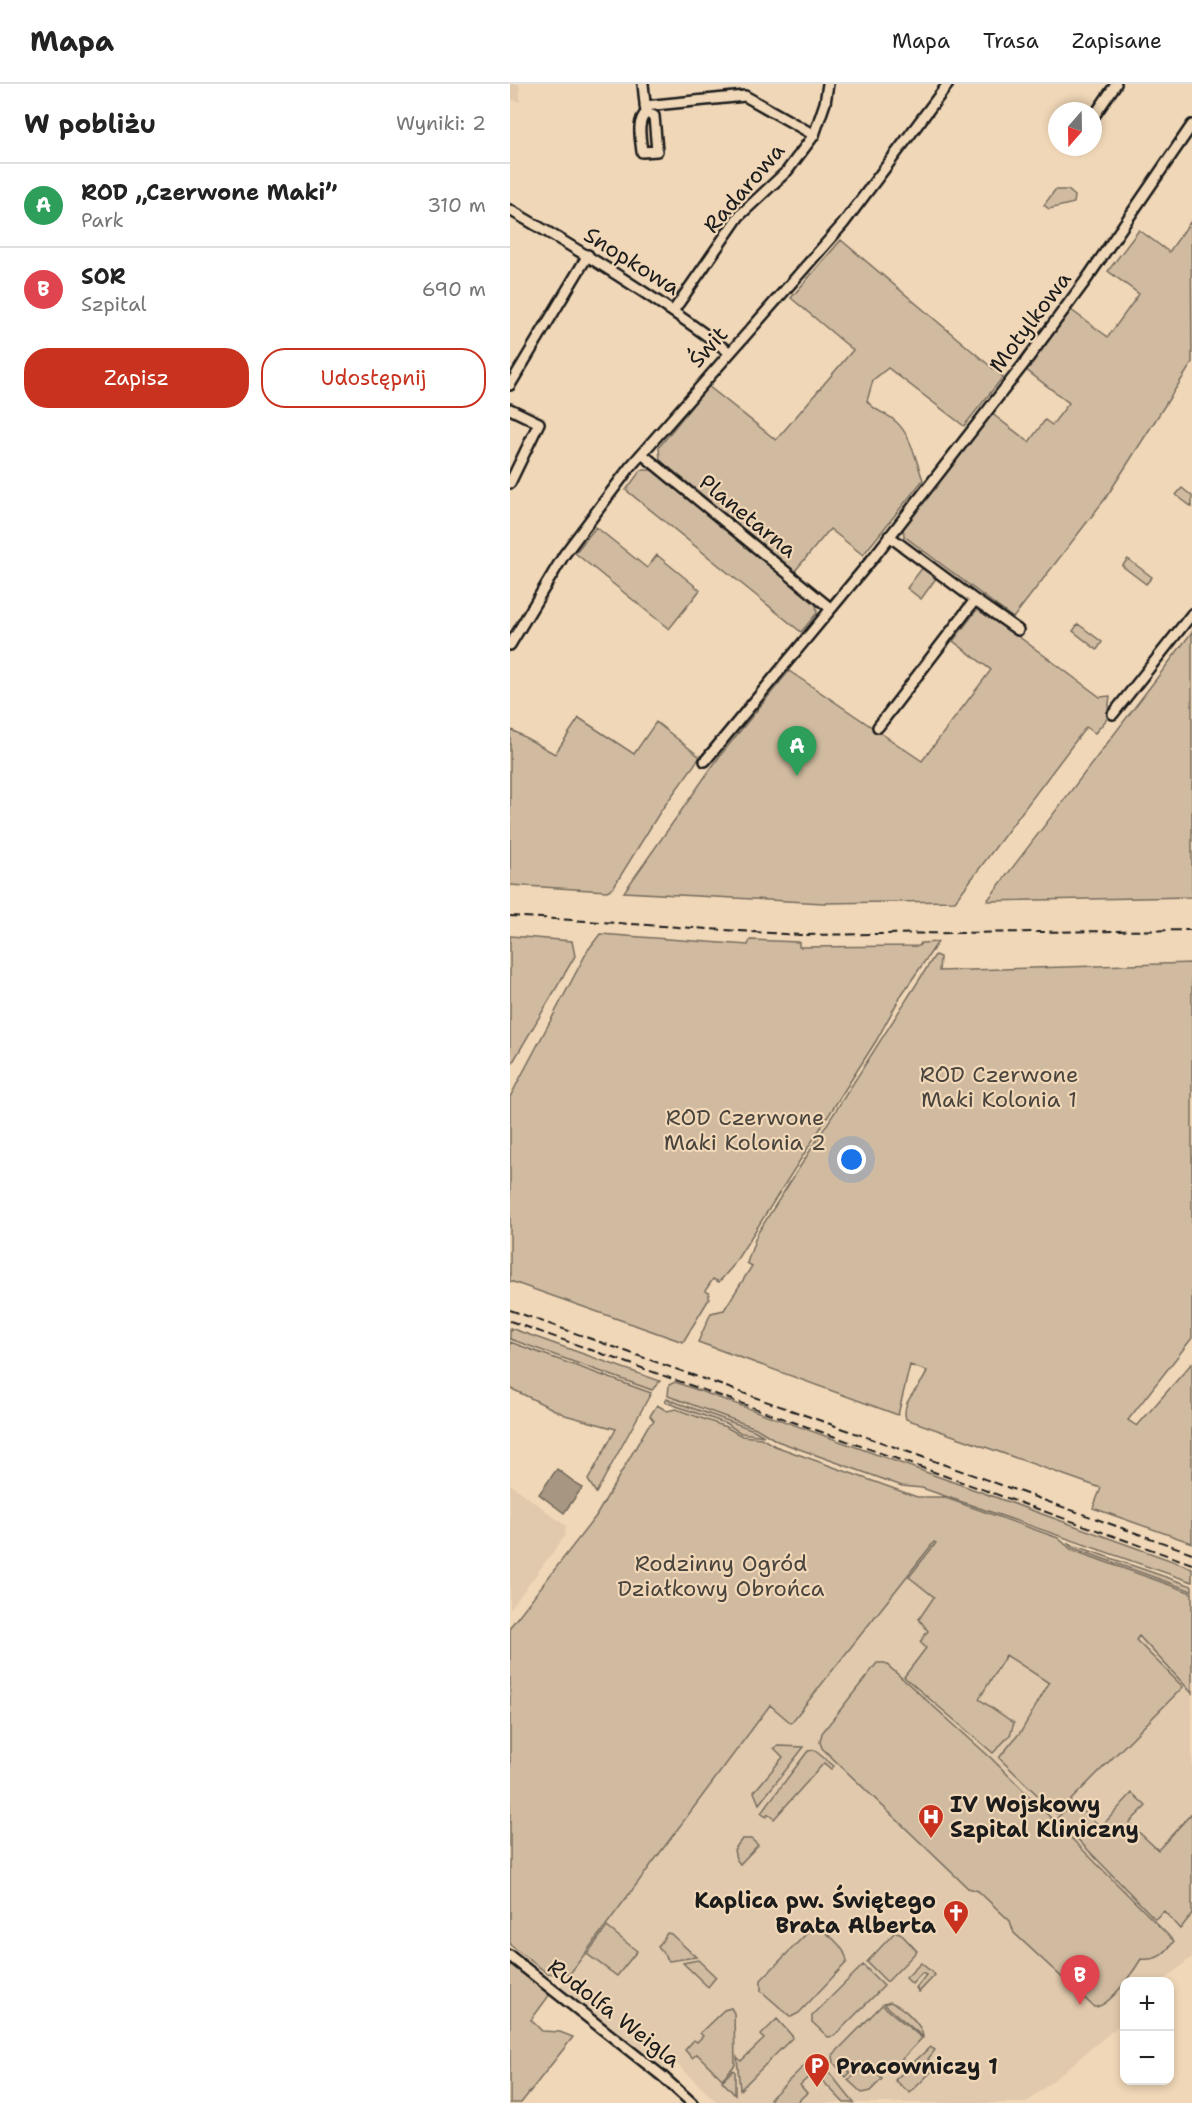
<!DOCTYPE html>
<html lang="pl">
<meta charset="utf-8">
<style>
:root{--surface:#fff;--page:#f6f6f6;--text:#222;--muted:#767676;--line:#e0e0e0;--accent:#c8321e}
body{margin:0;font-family:"Shantell Sans",sans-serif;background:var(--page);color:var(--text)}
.controls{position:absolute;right:18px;bottom:18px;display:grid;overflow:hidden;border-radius:12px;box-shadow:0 3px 9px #0003}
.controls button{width:54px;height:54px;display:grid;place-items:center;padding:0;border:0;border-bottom:2px solid var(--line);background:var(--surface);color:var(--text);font:30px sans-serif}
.compass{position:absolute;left:538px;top:18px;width:54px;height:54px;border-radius:50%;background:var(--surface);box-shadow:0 3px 9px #0003;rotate:200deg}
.you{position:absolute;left:342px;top:1076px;width:21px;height:21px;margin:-15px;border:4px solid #fff;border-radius:50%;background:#1a73e8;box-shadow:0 0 0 9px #1a73e833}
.badge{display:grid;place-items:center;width:39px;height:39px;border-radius:50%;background:var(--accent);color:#fff;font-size:20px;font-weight:700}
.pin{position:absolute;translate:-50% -50px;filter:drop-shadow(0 2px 3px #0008)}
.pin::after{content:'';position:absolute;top:32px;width:21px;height:18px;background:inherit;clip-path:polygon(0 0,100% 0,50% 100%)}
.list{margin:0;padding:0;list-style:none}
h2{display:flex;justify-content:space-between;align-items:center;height:78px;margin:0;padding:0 24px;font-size:26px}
h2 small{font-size:20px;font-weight:400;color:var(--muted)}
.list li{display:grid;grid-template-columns:39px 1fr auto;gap:18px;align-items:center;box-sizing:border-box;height:84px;padding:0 24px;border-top:2px solid var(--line)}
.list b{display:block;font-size:22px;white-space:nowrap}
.list p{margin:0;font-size:20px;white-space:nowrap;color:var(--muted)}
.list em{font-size:20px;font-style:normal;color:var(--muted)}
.actions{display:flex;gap:12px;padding:18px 24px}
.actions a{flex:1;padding:14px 0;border:2px solid var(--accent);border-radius:24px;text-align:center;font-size:21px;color:var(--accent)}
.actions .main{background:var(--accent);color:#fff}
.map{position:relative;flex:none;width:682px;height:2019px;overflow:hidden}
header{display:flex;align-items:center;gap:36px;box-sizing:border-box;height:84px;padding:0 30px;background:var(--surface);border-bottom:2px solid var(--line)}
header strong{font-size:28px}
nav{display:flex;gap:33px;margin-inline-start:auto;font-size:21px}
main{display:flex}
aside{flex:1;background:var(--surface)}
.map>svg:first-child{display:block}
</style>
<header>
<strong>Mapa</strong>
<nav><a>Mapa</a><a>Trasa</a><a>Zapisane</a></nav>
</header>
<main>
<aside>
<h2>W pobliżu<small>Wyniki: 2</small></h2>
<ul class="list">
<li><span class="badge" style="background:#2e9e5b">A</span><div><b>ROD „Czerwone Maki”</b><p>Park</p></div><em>310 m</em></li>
<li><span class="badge" style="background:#e0444e">B</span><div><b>SOR</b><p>Szpital</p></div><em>690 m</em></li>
</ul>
<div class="actions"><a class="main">Zapisz</a><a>Udostępnij</a></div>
</aside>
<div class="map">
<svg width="682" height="2019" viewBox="0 0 682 2019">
<rect width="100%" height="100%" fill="#f0d7b7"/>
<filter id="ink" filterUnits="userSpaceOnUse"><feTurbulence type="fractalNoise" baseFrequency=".0167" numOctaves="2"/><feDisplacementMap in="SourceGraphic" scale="12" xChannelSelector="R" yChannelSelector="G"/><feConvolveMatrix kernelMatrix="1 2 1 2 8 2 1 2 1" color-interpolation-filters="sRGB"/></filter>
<g filter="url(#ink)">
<!-- built -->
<path fill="#e0c9ac" d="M0,0H9L10,18L0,15Z
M0,1400L56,1442L55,1452L0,1525Z
M453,1422L527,1449L653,1576L682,1609V1873L653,1897L614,1898V1937L516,2019H208L167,1980L152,1985L49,1904L260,1621L281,1639Z"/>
<!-- green -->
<path fill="#d1bba0" stroke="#766c5e" stroke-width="1.5" d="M545,106H558L565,112L564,119L539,125L534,121Z
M681,137L682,279L595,415L503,534L394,452L393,443L481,329L519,358L535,336L542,341L559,319L515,285L561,226L598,253L629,210L598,187L629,146L659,168Z
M331,156L493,293L454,342L378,284L363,296L357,317C365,328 375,328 384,336C401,349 406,377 413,396L353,471L320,445L285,487L150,376L149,363L198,302L266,356L343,266L281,214Z
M131,386H142L306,519L307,529L291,548L116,406Z
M672,404L682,412V423L666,411Z
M86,443L137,484L147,471L190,506L159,545L65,469Z
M618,475L642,493L636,500L612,482Z
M413,483L427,493L411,515L397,504Z
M469,523L590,613L600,612L597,635L585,649L576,643L445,817L314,819L114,808L209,673L279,587L412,677L481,586L443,557Z
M568,540L592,558L587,566L563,547Z
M682,548V813L477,817Z
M69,634L124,670L146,638L190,673L150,728L103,804L97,807L0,801V645L45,670Z
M90,850L238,861L240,856L289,858V863L409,862L411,859L428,858L392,910L366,957L222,1183L209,1198L203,1195L195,1207L199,1209V1215L173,1258L0,1197V1013L78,866Z
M0,852L62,857L65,872L0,983Z
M425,871L430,873L429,887L682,879V1254L618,1336L627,1342L682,1279V1459L583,1424L591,1404L396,1335C390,1315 413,1303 417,1287L400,1281L388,1331L188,1258L201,1229L214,1226L242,1182L237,1179L247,1150Z
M0,1244L150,1297L142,1306L0,1255Z
M0,1258L141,1309L86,1409L78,1396L106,1345L55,1331L0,1304Z
M165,1298L682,1484V1498L412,1404L392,1402L267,1357L246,1344L158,1312L159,1301Z
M157,1315L244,1346L254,1352L231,1349L217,1340L155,1318Z
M147,1321L157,1327L166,1325L216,1343L232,1352L251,1354L265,1362L407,1413H433L548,1454L562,1466L682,1509V1609L629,1552L626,1556L673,1603L547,1730L489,1674L512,1646L539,1599L496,1571L469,1615L504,1639L500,1651L483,1669L394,1593L416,1564L410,1558L418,1547L409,1535L424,1513L399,1493L426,1459L424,1458L281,1639L260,1621L59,1891L54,1887L51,1891L37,1889L0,1861V1543L86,1432L138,1342L144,1337L140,1332Z
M557,1459L682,1502V1507L563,1464Z
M367,1579H375L481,1674L664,1857C655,1870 647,1877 631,1875C623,1888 599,1924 584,1923L504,1849L500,1837L468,1807L458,1804L312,1664L310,1658L312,1649Z
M268,1662L294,1663L249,1720L244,1708L273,1673L264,1664Z
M304,1666L324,1682L321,1685L314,1679L264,1735L258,1730L256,1733L251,1729L298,1667Z
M622,1709L636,1722L619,1739L648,1766L682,1729V1830L670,1845L654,1827L645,1835L547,1734L563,1718L591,1743Z
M232,1755H241L248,1761L230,1780L226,1775L224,1766Z
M97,1843L127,1867L107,1892L77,1870Z
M301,1845C315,1843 336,1864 337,1878L289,1929L281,1933L251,1907V1896Z
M385,1848L390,1849L407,1867L377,1898L357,1878Z
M157,1849L161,1850L186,1873L159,1877L148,1863Z
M188,1876L206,1893L198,1903L173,1879Z
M0,1877L41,1909L21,1936L32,1947L50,1948L63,1953L11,2019H0Z
M411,1879L425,1891L409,1908L406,1904L416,1891L412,1889L402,1900L396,1894Z
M353,1881L374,1902L324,1952L318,1953L302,1938V1932Z
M380,1918C392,1922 412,1940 413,1953L374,1920Z
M372,1921L412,1954L379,1989L370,1981L364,1987L372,1995L360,2007L352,2009L338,1996L357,1983L353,1979L348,1983L343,1978L337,1984L340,1989L336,1993L324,1979L323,1971Z
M221,1924L224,1929L225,1981L212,1995L187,1970L182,1974L175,1966L184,1956L187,1958L193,1952L190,1949L214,1926Z
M267,1935L283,1953L230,2006L227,1973L231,1977L254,1955L251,1951Z
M420,1963L425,1966L418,1975L426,1983L400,2009L385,1996Z
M305,1971L344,2019H334L304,1988L290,2001L297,2009L286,2019H263L260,2015Z
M223,1986L225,1988V2011L212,1997Z"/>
<!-- water -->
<path fill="#a79782" stroke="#6f6659" stroke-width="1.5" d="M47,1385L72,1404L54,1429L29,1410Z"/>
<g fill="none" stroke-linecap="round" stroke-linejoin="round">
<defs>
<path id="minor" d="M133,0L136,29C126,38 131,56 132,68L147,67L144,32L136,29
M135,22L235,12L304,51
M584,32L606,0
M0,126C76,170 149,215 219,268
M164,226L229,132L277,87L304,51L315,19L318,0
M0,301L78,171
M0,325L29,339L0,399
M132,370L320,524
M465,516L508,546
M0,561L54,471L120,383L333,140L438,0
M603,630L682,530
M368,643L465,516L379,452
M195,677L363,474L513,281L576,196L682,41
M0,1872L152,1992L182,2019"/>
</defs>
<!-- minor casing -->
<use href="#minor" stroke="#1c1c1c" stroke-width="14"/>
<!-- minor -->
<use href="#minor" stroke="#f0d7b7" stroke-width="9"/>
<!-- rail -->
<path stroke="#1c1c1c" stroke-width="2" stroke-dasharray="9 4.5" stroke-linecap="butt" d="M0,832L290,851L682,846
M0,1226L682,1469
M0,1237L682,1480"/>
</g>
</g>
<!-- icons -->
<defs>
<symbol id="hospital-pin" viewBox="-11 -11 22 30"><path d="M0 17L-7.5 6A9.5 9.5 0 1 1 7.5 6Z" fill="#c8321e" stroke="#f0d7b7"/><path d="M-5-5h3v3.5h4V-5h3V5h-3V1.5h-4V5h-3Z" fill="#fff"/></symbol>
<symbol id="church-pin" viewBox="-11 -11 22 30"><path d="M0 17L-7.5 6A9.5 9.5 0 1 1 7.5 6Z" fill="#c8321e" stroke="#f0d7b7"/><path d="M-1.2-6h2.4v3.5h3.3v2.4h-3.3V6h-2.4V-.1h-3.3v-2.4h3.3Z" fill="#fff"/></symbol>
<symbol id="parking-pin" viewBox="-11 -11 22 30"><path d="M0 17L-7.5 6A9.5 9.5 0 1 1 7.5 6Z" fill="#c8321e" stroke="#f0d7b7"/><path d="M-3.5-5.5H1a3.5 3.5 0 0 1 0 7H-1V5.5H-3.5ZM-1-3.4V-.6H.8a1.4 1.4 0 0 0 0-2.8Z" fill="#fff"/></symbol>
</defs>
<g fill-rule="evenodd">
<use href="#hospital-pin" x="406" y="1718" width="30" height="40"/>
<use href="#church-pin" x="431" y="1814" width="30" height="40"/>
<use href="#parking-pin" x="292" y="1967" width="30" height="40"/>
</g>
<g text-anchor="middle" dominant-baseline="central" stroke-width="4.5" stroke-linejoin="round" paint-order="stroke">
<!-- street labels -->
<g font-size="22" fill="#1c1c1c" stroke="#f0d7b7">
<text transform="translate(234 104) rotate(-49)">Radarowa</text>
<text transform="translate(122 177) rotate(32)">Snopkowa</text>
<text transform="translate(520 238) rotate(-53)">Motylkowa</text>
<text transform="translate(198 263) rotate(-48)">Świt</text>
<text transform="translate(238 432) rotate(39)">Planetarna</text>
<text transform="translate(104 1929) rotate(38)">Rudolfa Weigla</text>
</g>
<!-- park labels -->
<g font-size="22" fill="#49443d" stroke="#f0d7b7">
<text x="489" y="990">ROD Czerwone<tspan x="489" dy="25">Maki Kolonia 1</tspan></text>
<text x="235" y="1033">ROD Czerwone<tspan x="235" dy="25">Maki Kolonia 2</tspan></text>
<text x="211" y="1479">Rodzinny Ogród<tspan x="211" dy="25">Działkowy Obrońca</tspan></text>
</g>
<!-- poi labels -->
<g font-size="22" font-weight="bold" fill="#1c1c1c" stroke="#f0d7b7" text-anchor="start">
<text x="440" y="1720">IV Wojskowy<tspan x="440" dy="25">Szpital Kliniczny</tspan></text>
<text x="426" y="1816" text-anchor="end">Kaplica pw. Świętego<tspan x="426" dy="25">Brata Alberta</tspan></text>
<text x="326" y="1982">Pracowniczy 1</text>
</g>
</g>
</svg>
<div class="controls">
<button>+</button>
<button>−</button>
</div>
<svg class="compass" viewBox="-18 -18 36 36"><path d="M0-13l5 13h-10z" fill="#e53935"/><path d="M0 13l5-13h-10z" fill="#767676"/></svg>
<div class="you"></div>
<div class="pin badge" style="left:287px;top:692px;background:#2e9e5b">A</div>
<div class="pin badge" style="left:570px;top:1921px;background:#e0444e">B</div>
</div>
</main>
